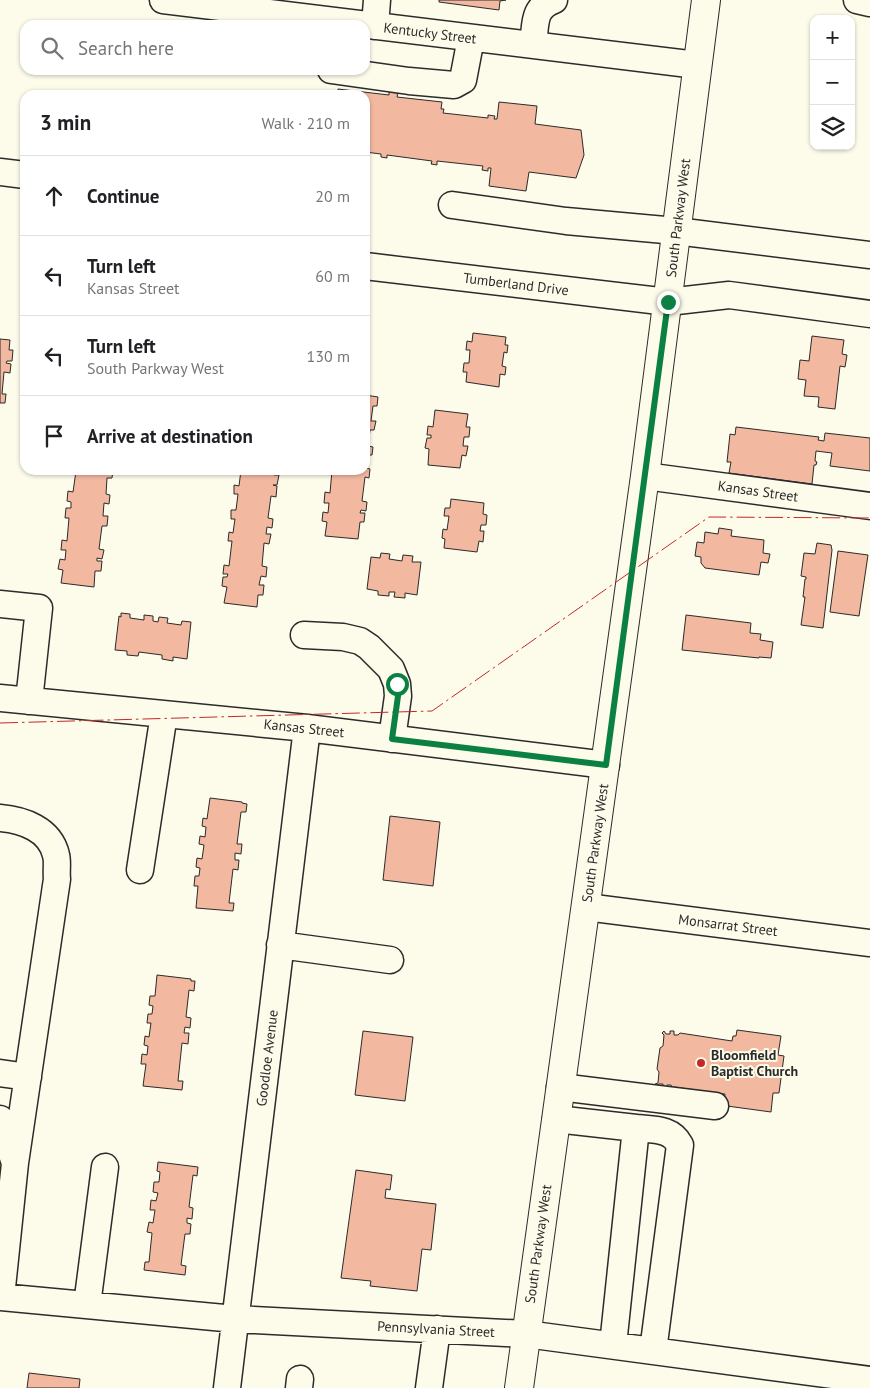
<!DOCTYPE html>
<meta charset="utf-8">
<style>
:root{--surface:#fff;--page:#f2f2f2;--text:#202124;--muted:#757577;--line:#e0e0e0}
body{margin:0;font-family:"PT Sans",sans-serif;background:var(--page);color:var(--text)}
.controls{position:absolute;right:15px;top:15px;display:grid;overflow:hidden;border-radius:10px;box-shadow:0 1px 4px #0004}
.controls button{width:45px;height:45px;display:grid;place-items:center;padding:0;border:0;border-bottom:1px solid var(--line);background:var(--surface);color:var(--text);font:25px sans-serif}
.stop{position:absolute;width:15px;height:15px;margin:-11px;border:4px solid #0b8043;border-radius:50%;background:#fff}
.stop.end{background:#0b8043;border-color:#fff;box-shadow:0 1px 5px #0008}
.list{margin:0;padding:0;list-style:none}
h2{display:flex;justify-content:space-between;align-items:center;height:65px;margin:0;padding:0 20px;font-size:21px}
h2 small{font-size:16px;font-weight:400;color:var(--muted)}
.list li{display:grid;grid-template-columns:32px 1fr auto;gap:15px;align-items:center;box-sizing:border-box;height:80px;padding:0 20px;border-top:1px solid var(--line)}
.list b{display:block;font-size:19px;white-space:nowrap}
.list p{margin:0;font-size:16px;white-space:nowrap;color:var(--muted)}
.list em{font-size:16px;font-style:normal;color:var(--muted)}
.icon{flex:none;width:28px;height:28px;fill:none;stroke:currentColor;stroke-width:2;stroke-linecap:round;stroke-linejoin:round}
.map{position:relative;flex:none;width:870px;height:1388px;overflow:hidden}
.search{position:absolute;background:var(--surface);box-shadow:0 1px 4px #0004;left:20px;top:20px;width:350px;height:55px;display:flex;align-items:center;gap:12px;box-sizing:border-box;padding:0 18px;border-radius:15px;color:var(--muted);font-size:19px}
.panel{position:absolute;background:var(--surface);box-shadow:0 1px 4px #0004;left:20px;top:90px;width:350px;height:385px;border-radius:15px}
.map>svg:first-child{display:block}
</style>
<div class="map">
<svg width="870" height="1388" viewBox="0 0 870 1388">
<rect width="100%" height="100%" fill="#fdfbea"/>
<!-- building -->
<path fill="#f2b8a0" stroke="#2b2b2b" d="M439,0H506L500,1L499,10L439,2Z
M338,89L389,95V92L398,93L397,97L442,102L441,109H444L443,113L488,118V115L495,116L494,119H497L499,102L537,106L535,124L581,130L584,155L576,178L529,172L526,191L489,186L491,168H488V171L482,170L483,166L437,161V165L431,164L432,161L387,155V158L381,157V154L365,152V95H332L338,94Z
M473,333L506,337L505,345H508L507,353L504,352L502,366L506,367L505,375L500,374L499,387L466,382L467,372H463L464,363H469L470,350H466L467,341L472,342Z
M812,336L844,340L842,354L847,355L845,367L840,366L835,409L818,407L819,397L804,396L806,380L798,379L800,360L809,361Z
M0,339L10,340L9,350H13L12,361H7L6,363L11,364L10,373L4,372L2,394H6L5,403H0Z
M365,395L378,397L377,406H373L371,421H376L374,430H370L368,446L373,447L372,455H367L366,468L370,469L369,478L365,477L362,501L367,502L366,511L361,510L360,513H365L364,522H360L358,539L325,536L327,522L322,521L323,512L328,513L329,503H324L325,492L330,493L332,470H328H365Z
M435,410L468,414L466,427H470L469,437H464L463,446H468L466,456L462,455L460,468L428,465L429,449L425,448L427,438H431V435H427L428,426L433,427Z
M736,427L819,437L818,440L824,441L825,433L870,438V471L830,466L832,453L816,451L815,461L817,462L816,465H814L812,484L729,473L731,462H727L730,434L735,435Z
M71,470H113L112,478H107L106,494L110,495L109,504L104,503L103,516H108L107,526H102L99,549L104,550L102,559L97,558V561H102L101,571H95L94,587L61,583L63,570L58,569L60,559L65,560L66,550H61L62,540L67,541L69,518H65L66,508H71V502L67,501L68,491L73,492L76,471Z
M239,470H275L274,475H279L277,485H273L277,486L276,497L271,496L268,518L273,519L272,528L267,527L266,534H271L269,544L264,543L262,566L267,567L266,577L261,576L259,585H264L263,595H258L257,607L224,603L227,587L222,586L223,577H227L228,574H223L224,565L229,566L232,541H228L229,532L233,533L235,519H231V510H236L238,494H234V485L239,486L241,470Z
M451,499L484,503L483,514L487,515L486,525H481L480,531H484L483,542L479,541L477,552L444,548L445,539L442,538L443,529L447,530L449,516H444L445,508H450Z
M719,528L732,530L731,536L764,540L763,553L770,554L768,563L761,562L759,575L705,568L701,563V557L695,556L697,542L704,543L705,532L718,534Z
M817,543L831,545L832,550L823,628L801,625L805,597H803L805,579H806V577L801,576L804,553L815,554Z
M838,551L868,555L859,616L830,612Z
M381,553L390,554L389,559L402,561L403,555L413,556L412,562H421L417,595L405,593V598L394,597L395,592H389V596L378,595V591L367,589L371,557L380,558Z
M121,613L130,614V618L144,620V615L153,616V621L158,622L159,617L168,618L167,623L181,625L182,621L191,622L187,659L173,657V661L162,659V655L139,652L138,656L127,655V651L115,650L119,616L121,617Z
M686,615L751,623L750,633L761,634L760,640L773,642L771,658L759,657V658L682,650Z
M210,798L242,802V803L247,804L246,812H241L237,844H242L241,854L235,853V860H239L238,870L233,869L229,903H234L233,911L196,908L198,886H194L195,876H199L200,868L196,867L197,858L202,859L204,845L199,844L200,836L205,837L206,827L202,826L203,818L207,819Z
M390,816L440,822L433,886L383,880Z
M157,975L191,979V981H195L194,991L189,990L186,1017L191,1018L190,1028L185,1027L184,1033H189L188,1044L182,1043L178,1081H183L182,1090L143,1086L146,1064H141L142,1054L147,1055L148,1046L144,1045L145,1036L149,1037L151,1023H147L148,1014H152L153,1006L149,1005L150,996H155Z
M737,1030L781,1036L778,1055L784,1056L779,1093H773L771,1112L727,1106V1101L724,1100L725,1094L674,1087L673,1088L671,1085H667V1088H663V1084H659L656,1086L655,1084L658,1083L659,1072L657,1069L660,1048L663,1046L664,1035L662,1033L664,1031L666,1034H670V1031H674V1035H678L680,1033L732,1041L733,1036H736Z
M363,1031L413,1037L405,1101L355,1095Z
M158,1162L198,1167L197,1176L193,1175L189,1207L193,1208L192,1219L187,1218V1223L191,1224L190,1234H185L181,1265L186,1266L185,1275L144,1270L145,1262H149L152,1233L147,1232L149,1222L153,1223L155,1210H150L151,1200L156,1201L158,1193L153,1192L154,1182H159L160,1172L157,1171Z
M356,1170L392,1175L390,1190L386,1189L385,1198L436,1204L431,1250L422,1249L417,1291L370,1286L371,1281L341,1278Z
M29,1373L80,1379L79,1388H27Z"/>
<g fill="none" stroke-linecap="round" stroke-linejoin="round">
<defs>
<path id="minor" d="M163,0L697,65
M857,0L870,3
M375,26L377,0
M533,45C536,25 532,8 554,0
M331,70L409,81L454,85L463,80L471,38
M0,172L25,175
M452,205L566,221L676,231L870,255
M365,266L668,302L729,295L870,314
M645,476L870,506
M0,604L39,608L29,701
M304,635L343,637L360,641L369,647L391,669L397,684L398,696L392,739
M0,698L307,728L606,765
M0,818C23,820 50,829 56,855C58,862 56,871 57,879L15,1163
M140,870L164,714
M586,907L870,943
M280,945L390,960
M0,1073L28,1077
M560,1087L715,1106
M0,1119L15,1163L1,1297
M556,1119L636,1128
M0,1297L235,1319L526,1334L870,1380
M87,1305L105,1167
M613,1345L636,1128C654,1130 671,1128 680,1145L653,1351
M227,1388L307,728
M299,1388L300,1379
M429,1388L437,1329"/>
<path id="major" d="M519,1388L645,476L706,0"/>
</defs>
<!-- minor casing -->
<use href="#minor" stroke="#2b2b2b" stroke-width="29"/>
<!-- major casing -->
<use href="#major" stroke="#2b2b2b" stroke-width="30"/>
<!-- minor -->
<use href="#minor" stroke="#fdfbea" stroke-width="26"/>
<!-- major -->
<use href="#major" stroke="#fdfbea" stroke-width="28"/>
<!-- power -->
<path stroke="#c62828" stroke-width="1" stroke-dasharray="18 4 2.5 4" stroke-linecap="butt" d="M0,723L432,711L709,517L870,518"/>
</g>
<g fill="none" stroke-linecap="round" stroke-linejoin="round">
<!-- route -->
<path stroke="#0b8043" stroke-width="6" d="M397,684L398,696L392,739L606,765L668,302"/>
</g>
<!-- markers -->
<circle fill="#c62828" stroke="#fdfbea" stroke-width="2" cx="701" cy="1063" r="5"/>
<g text-anchor="middle" dominant-baseline="central" stroke-width="4" stroke-linejoin="round" paint-order="stroke">
<!-- street labels -->
<g font-size="14" fill="#2b2b2b" stroke="#fdfbea">
<text transform="translate(430 33) rotate(7)">Kentucky Street</text>
<text transform="translate(678 218) rotate(-83)">South Parkway West</text>
<text transform="translate(516 284) rotate(7)">Tumberland Drive</text>
<text transform="translate(758 491) rotate(8)">Kansas Street</text>
<text transform="translate(304 728) rotate(6)">Kansas Street</text>
<text transform="translate(595 843) rotate(-82)">South Parkway West</text>
<text transform="translate(728 925) rotate(7)">Monsarrat Street</text>
<text transform="translate(267 1058) rotate(-83)">Goodloe Avenue</text>
<text transform="translate(538 1244) rotate(-82)">South Parkway West</text>
<text transform="translate(436 1329) rotate(3)">Pennsylvania Street</text>
</g>
<!-- poi labels -->
<g font-size="14" font-weight="bold" fill="#2b2b2b" stroke="#fdfbea" text-anchor="start">
<text x="711" y="1055">Bloomfield<tspan x="711" dy="16">Baptist Church</tspan></text>
</g>
</g>
</svg>
<div class="controls">
<button>+</button>
<button>−</button>
<button><svg class="icon" aria-label="layers" viewBox="0 0 24 24"><path d="M12 4l9 5-9 5-9-5zM3 14l9 5 9-5"/></svg></button>
</div>
<div class="stop" style="left:397px;top:684px"></div>
<div class="stop end" style="left:668px;top:302px"></div>
<div class="search"><svg class="icon" aria-label="search" viewBox="0 0 24 24"><circle cx="10" cy="10" r="6"/><path d="M15 15l6 6"/></svg>Search here</div>
<section class="panel">
<h2>3 min<small>Walk · 210 m</small></h2>
<ul class="list">
<li><svg class="icon" aria-label="ahead" viewBox="0 0 24 24"><path d="M12 20V5M6 11l6-6 6 6"/></svg><div><b>Continue</b></div><em>20 m</em></li>
<li><svg class="icon" aria-label="left" viewBox="0 0 24 24"><path d="M17 20v-9H6M10 6l-5 5 5 5"/></svg><div><b>Turn left</b><p>Kansas Street</p></div><em>60 m</em></li>
<li><svg class="icon" aria-label="left" viewBox="0 0 24 24"><path d="M17 20v-9H6M10 6l-5 5 5 5"/></svg><div><b>Turn left</b><p>South Parkway West</p></div><em>130 m</em></li>
<li><svg class="icon" aria-label="arrive" viewBox="0 0 24 24"><path d="M6 21V4h12l-3 4 3 4H6"/></svg><div><b>Arrive at destination</b></div></li>
</ul>
</section>
</div>
